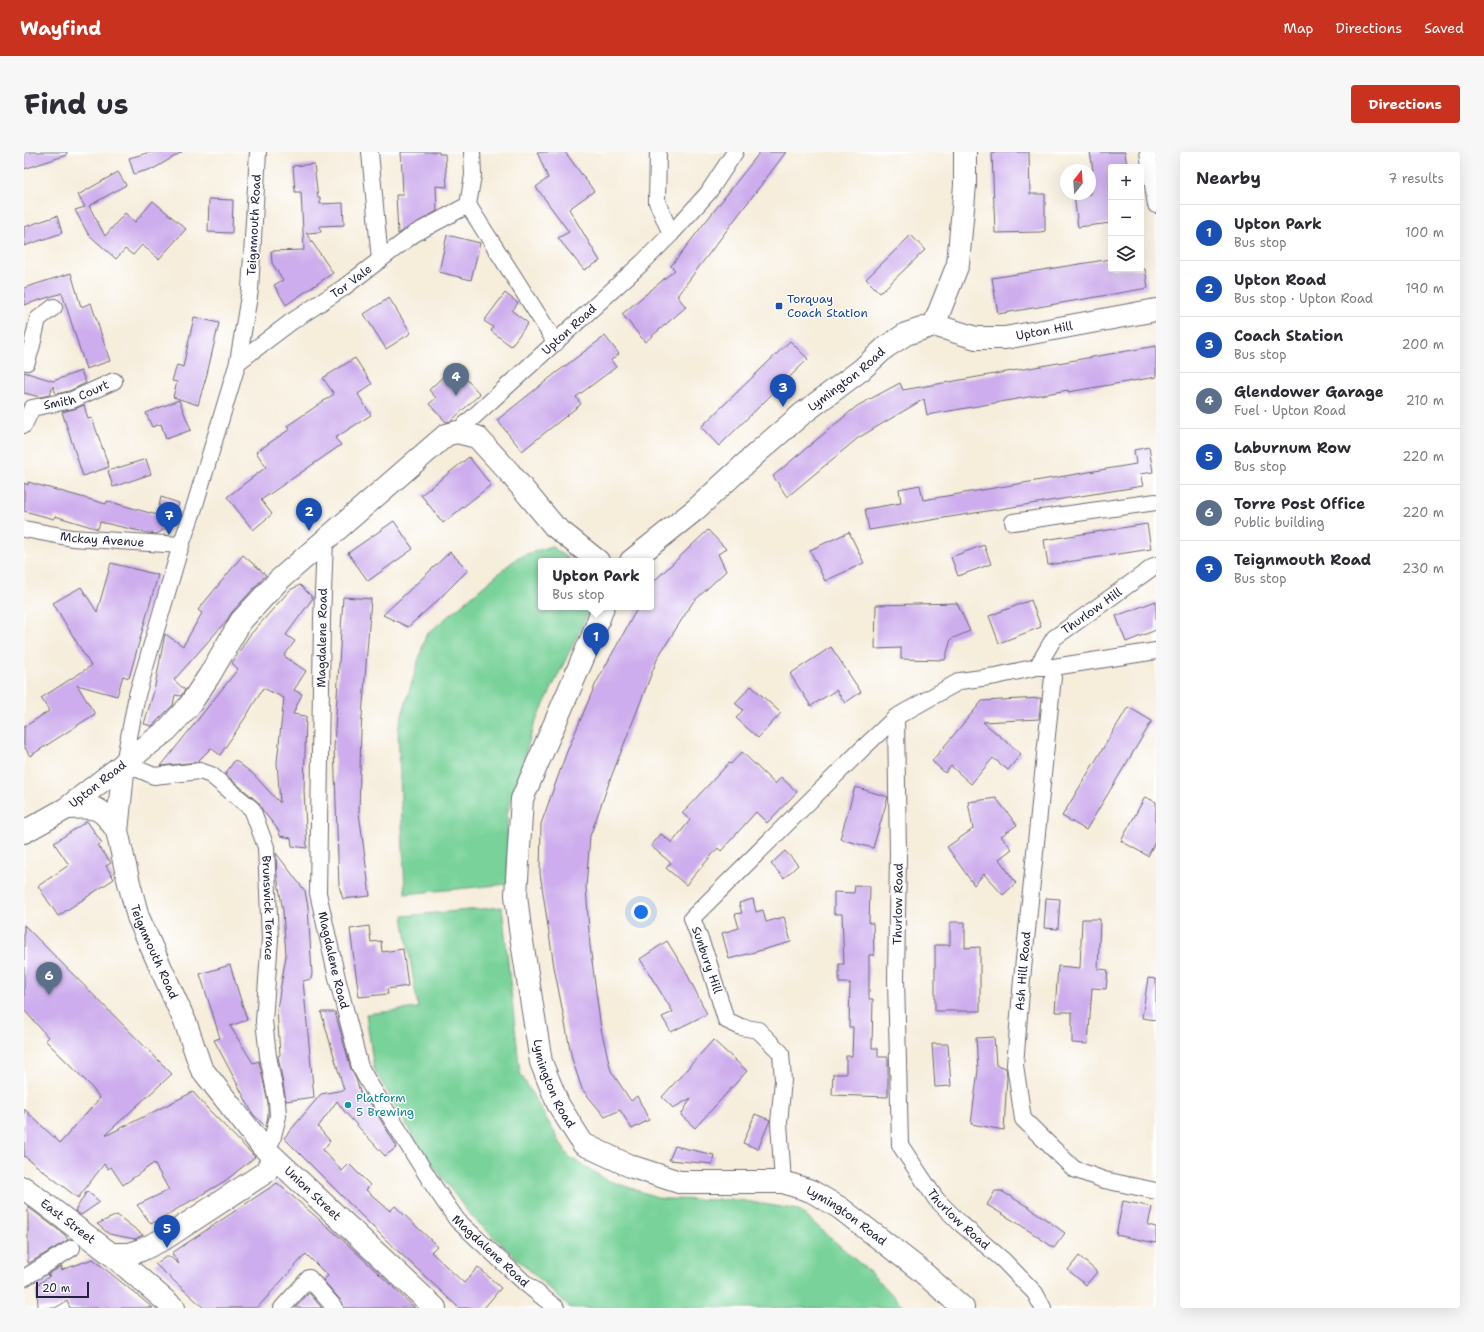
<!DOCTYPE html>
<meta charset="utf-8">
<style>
:root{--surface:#fff;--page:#f7f7f7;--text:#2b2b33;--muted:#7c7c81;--line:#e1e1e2;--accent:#c8321e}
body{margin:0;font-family:"Shantell Sans",sans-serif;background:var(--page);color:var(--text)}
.controls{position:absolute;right:12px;top:12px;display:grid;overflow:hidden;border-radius:4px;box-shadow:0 4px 16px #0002}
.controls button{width:36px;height:36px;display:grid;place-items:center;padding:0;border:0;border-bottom:1px solid var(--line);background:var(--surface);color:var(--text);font:20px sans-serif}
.compass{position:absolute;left:1036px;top:12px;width:36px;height:36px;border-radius:50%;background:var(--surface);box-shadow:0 4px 16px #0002;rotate:17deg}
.scale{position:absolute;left:12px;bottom:10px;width:53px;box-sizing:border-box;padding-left:4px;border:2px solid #22223b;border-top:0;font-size:11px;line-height:14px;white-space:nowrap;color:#22223b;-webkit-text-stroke:3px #fff;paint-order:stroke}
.you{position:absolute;left:617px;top:760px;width:14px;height:14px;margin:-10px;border:3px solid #fff;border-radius:50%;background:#1a73e8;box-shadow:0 0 0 6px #1a73e833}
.badge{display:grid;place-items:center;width:26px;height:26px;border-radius:50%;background:var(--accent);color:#fff;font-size:13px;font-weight:700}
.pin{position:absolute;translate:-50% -33px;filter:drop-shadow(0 1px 2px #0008)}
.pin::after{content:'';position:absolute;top:21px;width:14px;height:12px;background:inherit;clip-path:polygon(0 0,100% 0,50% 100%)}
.popup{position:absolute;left:514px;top:406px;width:116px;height:52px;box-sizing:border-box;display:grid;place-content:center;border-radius:4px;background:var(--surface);filter:drop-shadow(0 1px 3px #0005);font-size:13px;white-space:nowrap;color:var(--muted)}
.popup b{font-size:15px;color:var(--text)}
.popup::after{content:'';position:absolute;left:50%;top:100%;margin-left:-8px;border:8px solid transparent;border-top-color:var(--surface)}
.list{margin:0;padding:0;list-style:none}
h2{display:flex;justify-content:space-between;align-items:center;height:52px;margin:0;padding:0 16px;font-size:17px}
h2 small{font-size:13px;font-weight:400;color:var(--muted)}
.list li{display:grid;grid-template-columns:26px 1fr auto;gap:12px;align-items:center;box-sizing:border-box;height:56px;padding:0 16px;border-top:1px solid var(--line)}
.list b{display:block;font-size:15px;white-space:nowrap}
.list p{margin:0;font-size:13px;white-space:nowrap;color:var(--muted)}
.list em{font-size:13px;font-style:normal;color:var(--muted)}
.icon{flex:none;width:22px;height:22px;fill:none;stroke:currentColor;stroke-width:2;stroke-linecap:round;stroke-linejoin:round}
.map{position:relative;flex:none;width:1132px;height:1156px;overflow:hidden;border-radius:4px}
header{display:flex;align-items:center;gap:24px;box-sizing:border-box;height:56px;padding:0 20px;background:var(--accent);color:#fff}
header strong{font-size:19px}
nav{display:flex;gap:22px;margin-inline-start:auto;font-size:14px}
.intro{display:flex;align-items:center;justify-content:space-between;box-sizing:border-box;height:96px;padding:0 24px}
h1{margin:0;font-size:28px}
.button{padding:10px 18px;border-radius:4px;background:var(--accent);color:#fff;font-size:14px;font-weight:700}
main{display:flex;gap:24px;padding:0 24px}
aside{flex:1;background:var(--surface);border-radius:4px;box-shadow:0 4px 16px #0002}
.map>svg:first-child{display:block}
</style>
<header>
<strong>Wayfind</strong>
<nav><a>Map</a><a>Directions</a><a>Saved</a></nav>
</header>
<div class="intro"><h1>Find us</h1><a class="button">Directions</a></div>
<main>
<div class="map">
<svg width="1132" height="1156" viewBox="0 0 1132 1156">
<rect width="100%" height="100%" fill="#fff"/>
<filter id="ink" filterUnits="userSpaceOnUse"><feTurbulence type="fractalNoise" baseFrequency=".025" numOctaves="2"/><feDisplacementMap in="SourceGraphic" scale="8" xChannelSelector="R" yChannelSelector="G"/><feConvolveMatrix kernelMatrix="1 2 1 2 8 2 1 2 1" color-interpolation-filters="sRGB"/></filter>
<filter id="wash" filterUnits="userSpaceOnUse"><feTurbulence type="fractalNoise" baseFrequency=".012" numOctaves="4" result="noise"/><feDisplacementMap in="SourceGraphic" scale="16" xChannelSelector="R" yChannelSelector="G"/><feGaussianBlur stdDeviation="0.9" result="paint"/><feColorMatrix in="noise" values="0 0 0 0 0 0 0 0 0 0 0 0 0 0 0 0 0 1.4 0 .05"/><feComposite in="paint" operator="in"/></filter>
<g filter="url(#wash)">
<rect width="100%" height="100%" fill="#f6eddb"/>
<!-- green -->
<path fill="#78d299" stroke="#4d7a6a" d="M527,394L547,409H517V455H567L510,573L483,662L484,732L381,742L374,577L402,483L494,405Z
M478,755L496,921L544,1004L583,1028L639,1047L715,1048L775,1058L850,1124L881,1156H546L446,1063L394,993L350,917L342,862L394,856L379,764Z"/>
<g id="blocks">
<!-- building -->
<path fill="#cdaded" d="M0,0H43V3L0,17Z
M127,0H158L131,16L110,22L105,6Z
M377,0H415V2H421L423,35L412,34L413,59L374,82L372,43H379Z
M513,0H541L570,39L545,57L576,109L560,118L534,86L545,80L512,35L524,26Z
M736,0H762L653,144L662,155L621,190L598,162L651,118L647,114Z
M968,0H1005L1006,42H1021V79L1016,80L971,81Z
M1066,0H1101L1103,15H1087V71L1054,75L1050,42H1066V19L1069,18Z
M290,12L294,46H296V52L319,51L320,73L296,74L297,80L282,81L309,121L262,153L250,133L259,128L248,111L247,99L280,98L277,40H271L269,14Z
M94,20L102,33L65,54L81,84L101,61L111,70L129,49L162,77L135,107L118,93L109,103L101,97L92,107L64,82L51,58L61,55L54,43Z
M185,47L209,48L208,81L184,80Z
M33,64L38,81L0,94V75Z
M423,83L456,91L447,128L415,120Z
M887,83L901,98L856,141L842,127Z
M1087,107V117H1121L1124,136L974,162L968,126Z
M47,121L57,155L67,151L86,209L62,217L38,141L0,153V136Z
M481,141L494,151L488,159L504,171L487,194L467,179L469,175L460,169Z
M365,146L387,181L362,197L340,162Z
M170,165L195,171L183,222L174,253L149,245L153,230L148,229L153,213L159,215Z
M581,184L595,202L587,208L592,215L552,245L557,252L498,299L473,268L532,221Z
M766,189L784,207L695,294L677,275Z
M1132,194V225L1044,240V238L903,263L900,247L834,286L763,345L749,324L833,254L876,231L879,238Z
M331,206L348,232L334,242L347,263L311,286L317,293L237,348L248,362L229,378L203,345L242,315L232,300L266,277L263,274L310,242L299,226Z
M430,214L456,242L427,269L422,270L405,252L412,246L405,238Z
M57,219L62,231L45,239L32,242L29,234L26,243L16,245L0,241V220L29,229Z
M155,248L167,278L142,287L137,272L128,275L122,261Z
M60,253L64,267L68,266L85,315L59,324L38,260L50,257Z
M1125,295L1129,320L1116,322L1119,334L845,378L841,357L877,351L875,337L896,333L899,348L1112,312L1110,298Z
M445,305L467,333L419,371L397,343Z
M122,307L127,322L89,335L84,319Z
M4,330L82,352L83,349L133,363L137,345L155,351L150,367L154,368L133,382L124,381L76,370L74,377L31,364L30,367L0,359V331L4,333Z
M370,369L389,397L344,429L324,401Z
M1123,372L1127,397L1024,413L1020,388Z
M684,378L702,397L694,402L702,419L669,450L634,505L586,628L566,684L562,735L566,794L577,877L587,919L607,949L613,944L625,968L608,977L596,958L581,965L558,937L548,907L530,815L516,721L517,672L542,602L572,531L603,475L614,455H627V433L628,431Z
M825,380L840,411L801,429L786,398Z
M960,393L967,412L934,424L927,405Z
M426,400L444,418L414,448L384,475L359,463Z
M219,403L242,423L208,460L203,468L150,528L161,538L157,544L151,543L149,553L128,574L120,572L130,539L141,482L159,494L178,461L174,458Z
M87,411L134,423L105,526L99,524L93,544L53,533L71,562L6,604L0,594V575L25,559L17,546L67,514L29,451L57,435L73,460Z
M276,433L289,446L262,483L271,489L260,504L282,519L270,538L278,542L269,562L282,564L280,638L283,696L268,694L267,686L256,684L255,679L239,659L234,650L201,622L211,608L229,622L256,651L253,610L260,546L239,536L223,563L196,603L187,596L173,610L137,614L214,517L208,511L225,484L266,438Z
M319,445L347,447L337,578L335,660L346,744L319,747L315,734L310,595Z
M1007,448L1017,475L975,491L965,464Z
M1132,449V478L1102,490L1092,464Z
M933,451L946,479L927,487L921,508L877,507V496L851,497L852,453Z
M807,495L837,540L821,551L812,538L787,554L766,522Z
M727,534L757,561L734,586L712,566L719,558L711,551Z
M1017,546L1015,567L959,570L997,602L984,618L969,606L947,632L927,614L921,621L908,609L958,549Z
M1104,555L1128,569L1062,678L1038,664Z
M718,600L751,632L757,625L773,640L743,671L732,660L697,699L694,696L662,733L642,716L647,711L627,694L637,682L648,691L666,668L658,661L705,611L707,612Z
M831,635L864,645L849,696L816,687Z
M1121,645L1132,650V688L1124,704L1097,689Z
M972,646L993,673L977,684L988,697L975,707L992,731L979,743L960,722L950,733L923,695L949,677L944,650Z
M63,669L78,691L74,693L87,711L82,714L90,727L34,764L14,734L45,713L30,691Z
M761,699L774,713L760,726L747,712Z
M252,701L281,739L284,755L288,822L287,827L279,829L290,945L262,949L254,904L256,903L253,857L262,804L259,759L253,724Z
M831,733L846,734L845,771H849L850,803H845V847H849L848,896H854V905H864V945L808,943L809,922H822V904H828L829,875H825L826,831H815V812H820L818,762H810V740L830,741Z
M1022,746L1036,747L1034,777L1020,776Z
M729,747L732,760L739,758L742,770L760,765L767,790L705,807L698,781L715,776L711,762L718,761L715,751Z
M1058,767H1076L1074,817L1084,818L1082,837L1068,836L1064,892L1048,891V860H1031L1034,814L1056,816Z
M926,770H941V796L956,795V859H911V793H926Z
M0,773L148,922L82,982L83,983L169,940L183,956L231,1005L201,1029L127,1072L113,1053L145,1038L130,1011L99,1033L87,1015L84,1017L80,1012L54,1046L0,1004V957L36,991L76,946L64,931L21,888L24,885L0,858Z
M345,774L347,790L357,789L358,800L379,797L384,834L363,837L364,842L335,845L326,777Z
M643,789L662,820L683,862L647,880L638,865L649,860L616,807Z
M206,813L223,868L206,874L229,911L235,909L244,951V963L242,975L229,962L190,888L196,886L176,822Z
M1124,826L1132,827V868L1118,866Z
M297,860H311L327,917L332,927L337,943L341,942L373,995L361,1004L320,959L313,949L294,975L306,989L299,998L318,1019L325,1012L346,1033L342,1038L366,1059L371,1054L413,1094L407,1100L440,1131L454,1115L477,1136L460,1156H435L362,1088L260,986L297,942L320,938Z
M970,885L972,913L982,916L983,924L980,978L947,972L954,918L952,886Z
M689,888L723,919L671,976L657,963L667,946L649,956L638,945Z
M908,892H924L927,934L911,935Z
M731,962L746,968L734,997L719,991Z
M651,994L690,1003L688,1012L645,1008Z
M253,1031L319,1088L391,1156H320L318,1150L299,1128L304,1124L282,1102L233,1156H180L131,1112L142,1105H146L155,1112L148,1101Z
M63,1039L76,1050L57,1063L51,1059Z
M971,1039H977L1006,1056L1041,1081L1030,1096L995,1072L963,1053Z
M1099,1049L1128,1055L1124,1073L1132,1075V1091L1092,1083Z
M4,1055L41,1083L44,1088L5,1111H4Z
M93,1063L119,1083L111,1087L85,1082L73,1072Z
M1055,1104L1073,1120L1062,1133L1044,1118Z
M69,1107L129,1156H46L43,1149L31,1156H14L13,1133L26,1124L23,1123L38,1114L37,1118Z
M285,1141L298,1156H271L282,1144Z"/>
</g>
</g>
<g filter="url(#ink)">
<use href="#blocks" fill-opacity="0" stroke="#6c6973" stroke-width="1"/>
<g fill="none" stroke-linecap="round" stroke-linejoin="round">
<defs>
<g id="street">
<path id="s1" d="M234,0L226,138L214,210L170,356L157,393L113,543L100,611L130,624L176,619L187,623L228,657L242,695L246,787L240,869L244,904L253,950L254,964L248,988L238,994"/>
<path d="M346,0L356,108"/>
<path d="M634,0L633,50L647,82"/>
<path d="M1124,0L1132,53"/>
<path d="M444,53L532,191"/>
<path d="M3,210L8,193L14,167L30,155"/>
<path id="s2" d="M214,210L267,170L319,136L390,82L444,53L449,23L448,0"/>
<path id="s3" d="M0,273L8,256L48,248L90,229"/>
<path id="s4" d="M433,280L618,111L647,82L684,41L711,0"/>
<path d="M989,370L1132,350"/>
<path id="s5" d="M0,377L48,386L157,393"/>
<path id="s6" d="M301,388L298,467L294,741L313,826L336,915L345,931L411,1036L433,1068L501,1131L532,1156"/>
<path id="s7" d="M1013,515L1030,486L1132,413"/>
<path d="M1030,515L998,827L991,913L999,967L1050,1017L1080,1028L1132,1039"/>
<path id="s8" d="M872,565L874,703L872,827L876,993L912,1047L936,1071L979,1108L1011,1141L1019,1156"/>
<path d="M759,1030L755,971L759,928L757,901L734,878L717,875L702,868L684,809L668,766L838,597L872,565L936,529L972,524L1013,515H1030L1132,499"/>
<path d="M0,1126L48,1096"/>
<path d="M258,1156L285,1126L311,1156"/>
</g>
<g id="secondary">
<path id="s9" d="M910,173L952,186H981L1132,158"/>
<path d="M910,173L934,112L941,33V0"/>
<path id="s10" d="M607,409L671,358L734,300L778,262L837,218L862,195L882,182L910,173"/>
<path id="s11" d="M579,455L569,483L498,647L492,743L496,777L517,910L534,952L559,992L606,1014L655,1030H759L787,1039L816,1056L896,1118L939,1156"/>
<path id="s12" d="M100,611L93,679L105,731L114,765L162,872L177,916L238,994L411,1156"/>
<path d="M43,656C72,654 77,654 93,679"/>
<path id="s13" d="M0,680L43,656L143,578L165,554L185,524L217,469L255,428L422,283L433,280L453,285L485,320L530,374L574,409"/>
<path id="s14" d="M0,1036L87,1102L150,1156"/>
<path d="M87,1102H105L117,1098L140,1087L242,1020L249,1005"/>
</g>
</defs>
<!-- street casing -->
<use href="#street" stroke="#6c6973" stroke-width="18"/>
<!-- secondary casing -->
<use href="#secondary" stroke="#6c6973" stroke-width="24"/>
<!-- street -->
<use href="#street" stroke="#fff" stroke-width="16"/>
<!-- secondary -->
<use href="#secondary" stroke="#fff" stroke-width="22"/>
</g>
</g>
<!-- markers -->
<rect fill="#1a4fb4" stroke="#fff" stroke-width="1.5" x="751" y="150" width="8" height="8" rx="2"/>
<circle fill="#0f9aa8" stroke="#fff" stroke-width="1.5" cx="324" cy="953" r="4"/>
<g text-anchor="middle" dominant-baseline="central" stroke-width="3" stroke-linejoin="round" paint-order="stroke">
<!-- street labels -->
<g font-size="12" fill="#22223b" stroke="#fff">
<text transform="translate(230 73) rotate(-87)">Teignmouth Road</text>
<text stroke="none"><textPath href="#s2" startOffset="139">Tor Vale</textPath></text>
<text stroke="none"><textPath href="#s4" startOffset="152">Upton Road</textPath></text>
<text stroke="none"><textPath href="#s9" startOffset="113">Upton Hill</textPath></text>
<text stroke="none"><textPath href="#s10" startOffset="282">Lymington Road</textPath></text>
<text stroke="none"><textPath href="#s3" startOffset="65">Smith Court</textPath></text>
<text stroke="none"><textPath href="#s5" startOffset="79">Mckay Avenue</textPath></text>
<text stroke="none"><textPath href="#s7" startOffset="80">Thurlow Hill</textPath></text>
<text transform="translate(298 486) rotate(-89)">Magdalene Road</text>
<text stroke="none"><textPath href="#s13" startOffset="88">Upton Road</textPath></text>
<text transform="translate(874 752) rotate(-89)">Thurlow Road</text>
<text stroke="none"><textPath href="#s1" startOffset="874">Brunswick Terrace</textPath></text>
<text stroke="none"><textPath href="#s12" startOffset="195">Teignmouth Road</textPath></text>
<text transform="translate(683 808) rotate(71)">Sunbury Hill</text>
<text stroke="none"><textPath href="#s6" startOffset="422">Magdalene Road</textPath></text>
<text transform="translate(999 819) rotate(-85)">Ash Hill Road</text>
<text stroke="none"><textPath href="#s11" startOffset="498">Lymington Road</textPath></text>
<text stroke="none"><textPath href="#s12" startOffset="489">Union Street</textPath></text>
<text stroke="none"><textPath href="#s11" startOffset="846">Lymington Road</textPath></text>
<text stroke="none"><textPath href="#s8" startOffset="523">Thurlow Road</textPath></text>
<text stroke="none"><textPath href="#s14" startOffset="55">East Street</textPath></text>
<text stroke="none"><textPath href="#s6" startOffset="759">Magdalene Road</textPath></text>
</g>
<!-- transit labels -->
<g font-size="12" fill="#164399" stroke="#fff" text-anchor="start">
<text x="763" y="147">Torquay<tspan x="763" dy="14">Coach Station</tspan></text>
</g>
<!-- culture labels -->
<g font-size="12" fill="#0d838f" stroke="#fff" text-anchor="start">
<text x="332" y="946">Platform<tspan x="332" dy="14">5 Brewing</tspan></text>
</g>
</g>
</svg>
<div class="controls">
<button>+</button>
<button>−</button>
<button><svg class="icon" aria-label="layers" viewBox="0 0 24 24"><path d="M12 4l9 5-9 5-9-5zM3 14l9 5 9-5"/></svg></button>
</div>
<svg class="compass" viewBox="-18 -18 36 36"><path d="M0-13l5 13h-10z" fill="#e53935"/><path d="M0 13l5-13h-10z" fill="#7c7c81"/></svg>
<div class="scale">20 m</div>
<div class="you"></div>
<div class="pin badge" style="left:572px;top:504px;background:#1a4fb4">1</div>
<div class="popup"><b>Upton Park</b>Bus stop</div>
<div class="pin badge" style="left:285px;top:379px;background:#1a4fb4">2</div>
<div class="pin badge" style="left:759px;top:255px;background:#1a4fb4">3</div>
<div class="pin badge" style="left:432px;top:244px;background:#5c6f8a">4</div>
<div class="pin badge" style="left:143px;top:1096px;background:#1a4fb4">5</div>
<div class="pin badge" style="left:25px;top:843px;background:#5c6f8a">6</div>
<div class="pin badge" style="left:145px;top:383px;background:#1a4fb4">7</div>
</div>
<aside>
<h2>Nearby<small>7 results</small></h2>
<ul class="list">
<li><span class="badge" style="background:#1a4fb4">1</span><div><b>Upton Park</b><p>Bus stop</p></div><em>100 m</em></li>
<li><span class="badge" style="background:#1a4fb4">2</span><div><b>Upton Road</b><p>Bus stop · Upton Road</p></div><em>190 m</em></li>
<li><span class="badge" style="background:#1a4fb4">3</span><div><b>Coach Station</b><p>Bus stop</p></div><em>200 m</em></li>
<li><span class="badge" style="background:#5c6f8a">4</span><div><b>Glendower Garage</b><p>Fuel · Upton Road</p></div><em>210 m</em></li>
<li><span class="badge" style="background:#1a4fb4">5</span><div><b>Laburnum Row</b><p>Bus stop</p></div><em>220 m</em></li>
<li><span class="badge" style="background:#5c6f8a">6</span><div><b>Torre Post Office</b><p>Public building</p></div><em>220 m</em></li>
<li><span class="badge" style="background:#1a4fb4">7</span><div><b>Teignmouth Road</b><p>Bus stop</p></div><em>230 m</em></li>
</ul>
</aside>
</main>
